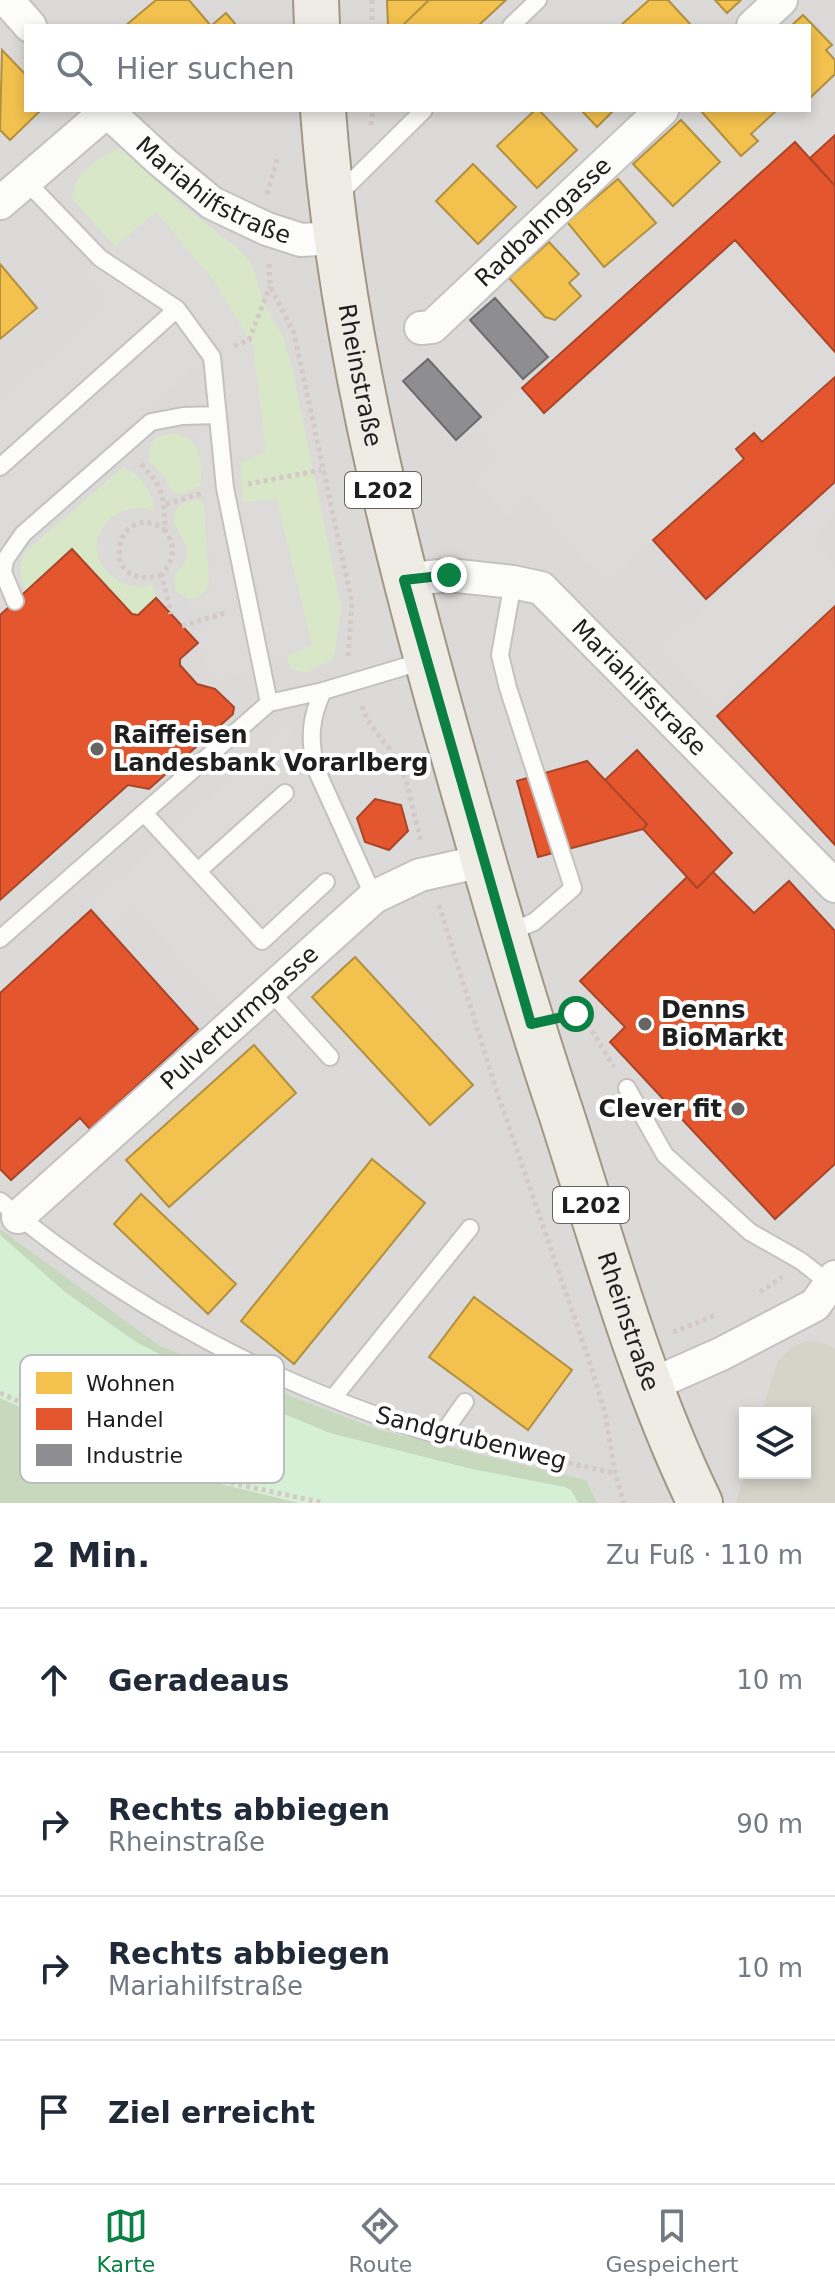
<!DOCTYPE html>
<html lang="de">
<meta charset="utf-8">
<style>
:root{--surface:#fff;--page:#f2f2f3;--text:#1f2937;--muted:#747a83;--line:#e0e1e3;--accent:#0b8043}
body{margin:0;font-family:"DejaVu Sans",sans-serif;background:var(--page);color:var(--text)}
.controls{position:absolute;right:24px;bottom:24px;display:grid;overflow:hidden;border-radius:0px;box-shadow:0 4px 12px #0003}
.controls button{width:72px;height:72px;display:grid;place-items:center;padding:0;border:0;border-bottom:2px solid var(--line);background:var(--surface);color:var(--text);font:40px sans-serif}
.stop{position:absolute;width:24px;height:24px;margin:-18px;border:6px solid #0b8043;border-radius:50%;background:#fff}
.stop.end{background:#0b8043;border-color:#fff;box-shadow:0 2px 8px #0008}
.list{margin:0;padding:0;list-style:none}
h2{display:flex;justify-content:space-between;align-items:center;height:104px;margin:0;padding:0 32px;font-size:34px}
h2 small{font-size:26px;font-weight:400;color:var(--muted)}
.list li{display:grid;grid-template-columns:52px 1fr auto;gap:24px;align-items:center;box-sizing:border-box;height:144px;padding:0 32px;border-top:2px solid var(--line)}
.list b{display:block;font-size:30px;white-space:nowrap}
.list p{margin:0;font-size:26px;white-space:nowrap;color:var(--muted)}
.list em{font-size:26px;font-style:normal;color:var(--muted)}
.icon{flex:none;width:44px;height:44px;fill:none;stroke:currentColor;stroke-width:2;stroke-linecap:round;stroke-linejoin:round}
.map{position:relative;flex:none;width:835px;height:1503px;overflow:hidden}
.search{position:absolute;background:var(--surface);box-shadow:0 4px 12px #0003;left:24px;right:24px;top:24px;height:88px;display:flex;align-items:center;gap:20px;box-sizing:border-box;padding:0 28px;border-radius:0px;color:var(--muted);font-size:30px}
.sheet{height:680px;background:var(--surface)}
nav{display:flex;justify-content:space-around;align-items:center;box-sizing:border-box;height:112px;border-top:2px solid var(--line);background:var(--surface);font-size:22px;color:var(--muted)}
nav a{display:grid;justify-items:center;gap:4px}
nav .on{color:var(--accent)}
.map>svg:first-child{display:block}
</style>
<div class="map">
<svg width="835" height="1503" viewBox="0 0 835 1503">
<rect width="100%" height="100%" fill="#eceae6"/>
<!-- residential -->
<path fill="#dbdad8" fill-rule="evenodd" d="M0,0H835V1503H0ZM26,26H809V110H26ZM745,1413H805V1473H745Z"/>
<!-- construction -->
<path fill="#d5d4c9" d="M806,1341L823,1343L835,1349V1503H736L745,1467V1473H805V1413H761L778,1361L791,1347Z"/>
<!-- grass -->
<path fill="#d8e7c7" d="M120,149L134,155L178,202L236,247L251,262L264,303L283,336L292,367L341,607L335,653L331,660L305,673L290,668L287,655L312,645L276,499L243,503L240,463L253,346L213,280L156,212L115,247L72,198C73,174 99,156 120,149Z
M174,433C201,438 204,462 200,486L182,494L172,492L164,476L149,461L150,447L156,437Z
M123,467C141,475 153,491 154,511C114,495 74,547 112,576C127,587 135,589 153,585L156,598L138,615L132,614L72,549L26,591C19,578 19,567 24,553Z
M198,499L204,504L209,582C206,594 200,598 188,599L176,591C170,568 184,572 187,556C189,537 165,527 179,505Z"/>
<!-- forest -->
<path fill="#c7d9bd" d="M0,1229L160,1346L379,1430L586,1480L597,1503H0Z"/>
<!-- park -->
<path fill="#d6f0d6" d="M0,1235L65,1292L136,1342L236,1394L330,1433L472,1469L565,1487L571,1490L578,1503H299L200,1479L103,1445L0,1398Z"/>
<!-- parking -->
<path fill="#dcdbda" d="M156,212L213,280L253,346L266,452L240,463L243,502L275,499L312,646L212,683L197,629L220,621L217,609L193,615L189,601L213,593L193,367L0,538V402L109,304L84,274Z
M735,240L835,352V377L762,442L753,433L736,449L744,459L606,583L529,497L507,517L474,480L500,457L476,429L522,388L544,412Z
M835,489V517L813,538L835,563V600L715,709L660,648Z
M288,726L305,773L361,892L227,1010L131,906L110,924L91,904Z"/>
<!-- homes -->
<path fill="#f2c14e" stroke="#b29040" stroke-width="2" d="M156,0H189L211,26L226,13L237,26H125Z
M387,0H429L402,26H388Z
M429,0H506L478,26H402Z
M649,0H668L692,26H620Z
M715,0H741L727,13Z
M803,15L832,45L826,50L835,60V74L809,99V26H791Z
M2,50L26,75V110H41L10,140L0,130Z
M535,110H539L577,150L537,188L497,146Z
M581,110H614L597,127Z
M700,110H777L751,134L758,141L741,156Z
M681,120L720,162L673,206L633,164Z
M473,164L516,207L478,244L436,201Z
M618,179L656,223L604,267L567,222Z
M549,242L579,274L569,283L581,296L555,320L545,317L509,278Z
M0,264L37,308L0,339Z
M355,957L473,1085L430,1125L312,997Z
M254,1045L296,1093L169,1207L126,1160Z
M372,1159L425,1203L294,1364L241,1321Z
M141,1194L236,1284L208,1314L114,1224Z
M474,1297L572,1370L528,1430L429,1357Z"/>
<!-- shops -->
<path fill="#e4572e" stroke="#a94629" stroke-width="2" d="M835,135V186L810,158Z
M795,142L835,186V352L735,240L544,413L522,388Z
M835,377V482L706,599L653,540L744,459L736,449L754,433L762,442Z
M72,549L132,614L138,615L156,598L198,643L180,659V665L197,684L215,689L234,707L233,714L149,789L128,785L0,900V615Z
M835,606V845L717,716Z
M637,750L732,853L697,888L643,829L647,824L605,780Z
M587,761L647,824L643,829L538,857L517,781Z
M375,799L401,805L408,831L389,850L365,842L357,818Z
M713,872L754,913L789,881L835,931V1164L775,1219L610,1042L625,1027L580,981L687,877L697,888Z
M91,910L198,1029L90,1129L80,1118L11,1180L0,1169V993Z"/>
<!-- industry -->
<path fill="#8d8d92" stroke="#6c6c6f" stroke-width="2" d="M495,298L548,357L523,379L470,320Z
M428,359L481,417L456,440L403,381Z"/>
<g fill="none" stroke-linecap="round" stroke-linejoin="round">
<defs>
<path id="service" d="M511,26L538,0
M25,180L100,258L177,309L212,357L225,488L269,703L323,691L427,660
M337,196L424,110
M0,467L177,309
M15,601L3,572L5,560L23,534L151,422L183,416L218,415
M323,691C310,718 309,740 316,769L374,897
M144,813L262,941L326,882
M198,871L285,793
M505,934L534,922L573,888L508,688L500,655L513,582
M0,939L269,703
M269,990L330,1057
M627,1088L665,1155L750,1232L801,1261L830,1284
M0,1201C130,1309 280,1389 441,1436L465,1402
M333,1398L470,1228"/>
<g id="minor">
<path d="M7,0L30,26"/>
<path d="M753,26L781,0"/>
<path id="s1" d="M106,110L161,161L212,203L267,229L301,240L336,238"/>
<path d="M0,203L107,111"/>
<path id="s2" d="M421,328L432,327L662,110"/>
<path id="s3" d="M404,580L449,575L513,582L541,588L835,886"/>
<path id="s4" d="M18,1217L374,897L420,875L483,861"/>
<path d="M651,1385L721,1354L815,1305L835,1277"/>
</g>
<g id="primary">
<path d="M316,0L317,26"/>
<path id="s5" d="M323,110C338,319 388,521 444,722C481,853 518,984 561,1113C603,1243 640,1379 700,1503"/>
</g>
</defs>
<!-- service casing -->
<use href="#service" stroke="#c3c2c1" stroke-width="20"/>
<!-- minor casing -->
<use href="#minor" stroke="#c3c2c1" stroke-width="36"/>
<!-- primary casing -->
<use href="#primary" stroke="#a09885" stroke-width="48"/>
<!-- path -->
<path stroke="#d5c9c7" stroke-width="5" stroke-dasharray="4 4" stroke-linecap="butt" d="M372,0V26
M371,125L373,110
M267,194L278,156
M269,264L270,286L294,333L352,603L348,658
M234,346L249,340L270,286
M141,464C164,488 164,497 165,528C165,533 168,535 170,539C176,553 170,563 162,575L171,614
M248,484L321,470
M166,504L203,493
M162,575C94,594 116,495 165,530
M182,626L225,613
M362,706C368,727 386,741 397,760C410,783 413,816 421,841
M439,905L496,1089L590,1363L605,1413L615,1473L624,1503
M570,1016L581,1013L614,1067
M760,1292L782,1277
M673,1332L716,1315
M0,1393L119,1447L199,1476L324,1503
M467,1442L615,1473"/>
<!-- service -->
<use href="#service" stroke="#fcfcfb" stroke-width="16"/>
<!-- minor -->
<use href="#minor" stroke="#fcfcfb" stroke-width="32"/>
<!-- primary -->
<use href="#primary" stroke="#efebe5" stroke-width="44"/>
</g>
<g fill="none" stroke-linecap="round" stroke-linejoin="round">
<!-- route -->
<path stroke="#0b8043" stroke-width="10" d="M449,575L404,580L531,1024L576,1014"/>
</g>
<!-- markers -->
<g fill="#666564" stroke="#fff" stroke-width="3">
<circle cx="97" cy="749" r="8"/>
<circle cx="645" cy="1024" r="8"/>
<circle cx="738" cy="1109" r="8"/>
</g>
<g text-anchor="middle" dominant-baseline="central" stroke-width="8" stroke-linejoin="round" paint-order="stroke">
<!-- shield labels -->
<g fill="#fff" stroke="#626262" stroke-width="2">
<rect x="345" y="472" width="76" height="36" rx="6"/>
<rect x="553" y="1187" width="76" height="36" rx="6"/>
</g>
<g font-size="22" font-weight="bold" fill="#1e1e1e">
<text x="383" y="490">L202</text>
<text x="591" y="1205">L202</text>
</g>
<!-- street labels -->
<g font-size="24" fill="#1e1e1e" stroke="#fff">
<text stroke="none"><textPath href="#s1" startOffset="136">Mariahilfstraße</textPath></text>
<text stroke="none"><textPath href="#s2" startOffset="164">Radbahngasse</textPath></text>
<text stroke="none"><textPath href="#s5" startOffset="268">Rheinstraße</textPath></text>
<text stroke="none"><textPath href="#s3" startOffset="278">Mariahilfstraße</textPath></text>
<text stroke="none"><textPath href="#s4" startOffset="298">Pulverturmgasse</textPath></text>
<text stroke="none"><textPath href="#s5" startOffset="1252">Rheinstraße</textPath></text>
<text transform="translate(471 1438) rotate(14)">Sandgrubenweg</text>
</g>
<!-- poi labels -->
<g font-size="24" font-weight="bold" fill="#1e1e1e" stroke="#fff" text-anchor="start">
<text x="113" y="735">Raiffeisen<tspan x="113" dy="28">Landesbank Vorarlberg</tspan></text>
<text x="661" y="1010">Denns<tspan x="661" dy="28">BioMarkt</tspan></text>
<text x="722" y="1109" text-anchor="end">Clever fit</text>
</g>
</g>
<!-- legend -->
<rect x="20" y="1355" width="264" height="128" rx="12" fill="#fff" stroke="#bcbcbc" stroke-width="2"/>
<rect x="36" y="1372" width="36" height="22" fill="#f2c14e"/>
<rect x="36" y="1408" width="36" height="22" fill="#e4572e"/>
<rect x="36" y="1444" width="36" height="22" fill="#8d8d92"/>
<g font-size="22" fill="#1e1e1e">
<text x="86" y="1391">Wohnen</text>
<text x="86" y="1427">Handel</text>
<text x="86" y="1463">Industrie</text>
</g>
</svg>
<div class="controls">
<button><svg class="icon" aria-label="layers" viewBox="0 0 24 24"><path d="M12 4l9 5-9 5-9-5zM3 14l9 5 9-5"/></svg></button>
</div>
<div class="stop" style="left:576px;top:1014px"></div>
<div class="stop end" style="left:449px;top:575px"></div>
<div class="search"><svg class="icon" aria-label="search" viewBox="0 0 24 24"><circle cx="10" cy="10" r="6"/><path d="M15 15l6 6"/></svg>Hier suchen</div>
</div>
<section class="sheet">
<h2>2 Min.<small>Zu Fuß · 110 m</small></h2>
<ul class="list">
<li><svg class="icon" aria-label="ahead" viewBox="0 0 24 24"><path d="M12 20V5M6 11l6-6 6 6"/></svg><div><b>Geradeaus</b></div><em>10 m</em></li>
<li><svg class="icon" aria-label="right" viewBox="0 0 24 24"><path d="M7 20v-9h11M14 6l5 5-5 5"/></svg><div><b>Rechts abbiegen</b><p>Rheinstraße</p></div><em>90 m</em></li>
<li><svg class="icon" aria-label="right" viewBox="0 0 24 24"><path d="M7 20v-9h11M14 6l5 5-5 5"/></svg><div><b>Rechts abbiegen</b><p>Mariahilfstraße</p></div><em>10 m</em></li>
<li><svg class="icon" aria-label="arrive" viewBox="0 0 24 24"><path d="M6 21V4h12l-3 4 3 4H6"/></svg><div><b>Ziel erreicht</b></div></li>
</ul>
</section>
<nav>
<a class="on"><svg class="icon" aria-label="map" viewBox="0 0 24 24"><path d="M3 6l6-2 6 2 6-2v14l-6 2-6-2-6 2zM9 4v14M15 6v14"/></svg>Karte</a>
<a><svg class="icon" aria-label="directions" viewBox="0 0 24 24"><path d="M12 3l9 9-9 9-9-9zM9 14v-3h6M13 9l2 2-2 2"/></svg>Route</a>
<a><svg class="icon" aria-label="saved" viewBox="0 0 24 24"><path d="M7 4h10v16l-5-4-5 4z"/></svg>Gespeichert</a>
</nav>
